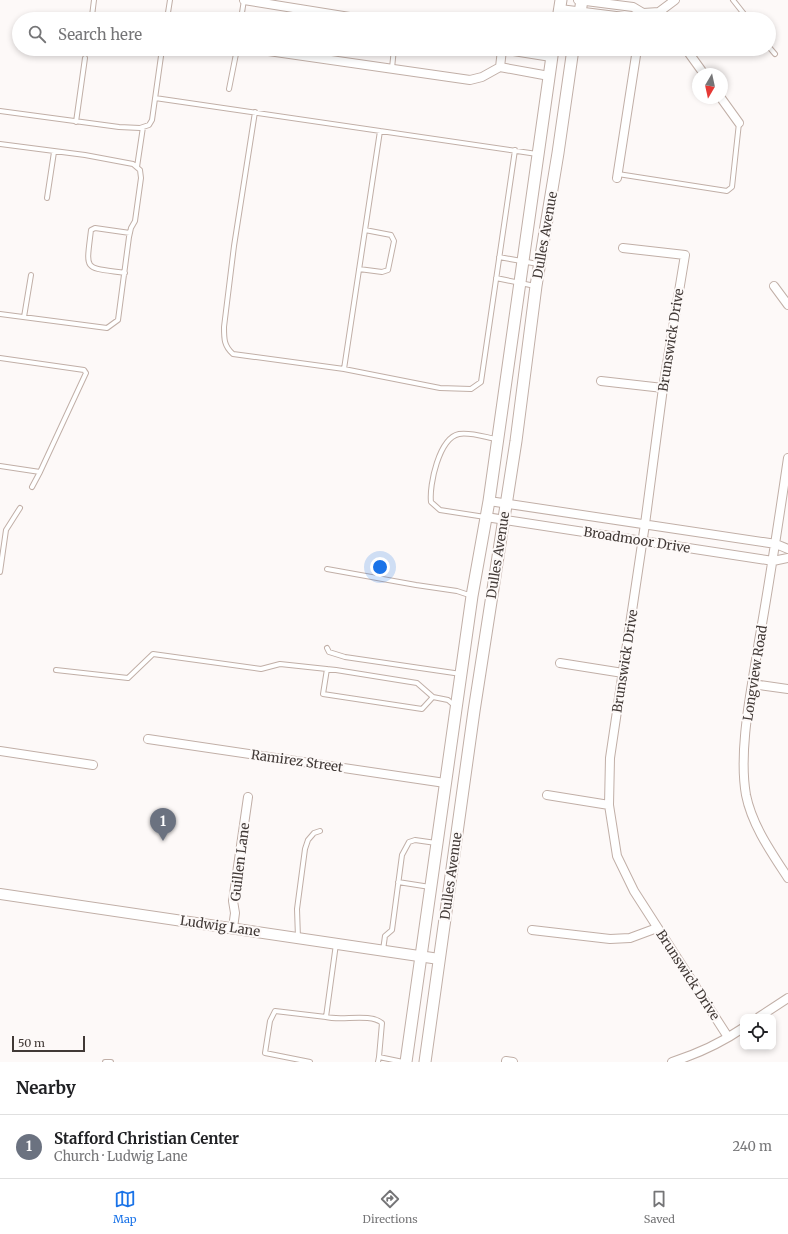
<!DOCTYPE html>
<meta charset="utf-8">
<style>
:root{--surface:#fff;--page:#f2f2f2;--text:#202124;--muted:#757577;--line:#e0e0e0;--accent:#1a73e8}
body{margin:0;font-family:Merriweather,serif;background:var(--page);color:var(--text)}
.controls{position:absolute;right:12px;bottom:12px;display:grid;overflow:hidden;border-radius:8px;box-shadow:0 2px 6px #0003}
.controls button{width:36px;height:36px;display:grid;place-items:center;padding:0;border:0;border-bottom:1px solid var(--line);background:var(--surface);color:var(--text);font:20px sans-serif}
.compass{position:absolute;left:692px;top:68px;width:36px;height:36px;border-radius:50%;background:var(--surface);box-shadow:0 2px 6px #0003;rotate:189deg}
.scale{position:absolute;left:12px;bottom:10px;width:73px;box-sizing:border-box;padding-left:4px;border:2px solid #413936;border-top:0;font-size:11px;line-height:14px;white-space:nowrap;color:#413936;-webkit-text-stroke:3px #fdf9f8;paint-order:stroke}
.you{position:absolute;left:380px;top:567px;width:14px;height:14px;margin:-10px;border:3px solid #fff;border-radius:50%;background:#1a73e8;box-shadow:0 0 0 6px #1a73e833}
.badge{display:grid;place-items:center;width:26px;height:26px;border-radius:50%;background:var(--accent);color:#fff;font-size:13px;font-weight:700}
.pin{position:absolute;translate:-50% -33px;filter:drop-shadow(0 1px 2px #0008)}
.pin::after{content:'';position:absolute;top:21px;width:14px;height:12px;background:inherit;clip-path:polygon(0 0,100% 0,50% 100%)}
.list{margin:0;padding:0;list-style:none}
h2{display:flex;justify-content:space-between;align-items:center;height:52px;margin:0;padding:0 16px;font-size:17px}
h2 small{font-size:13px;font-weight:400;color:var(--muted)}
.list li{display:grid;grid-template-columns:26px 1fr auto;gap:12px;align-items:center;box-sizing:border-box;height:64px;padding:0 16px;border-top:1px solid var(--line)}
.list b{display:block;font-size:15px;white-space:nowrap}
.list p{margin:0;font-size:13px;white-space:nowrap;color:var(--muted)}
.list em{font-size:13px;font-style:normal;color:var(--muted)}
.icon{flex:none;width:22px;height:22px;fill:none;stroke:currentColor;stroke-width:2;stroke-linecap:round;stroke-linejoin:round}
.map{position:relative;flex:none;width:788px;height:1062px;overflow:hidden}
.search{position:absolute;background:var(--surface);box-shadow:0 2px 6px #0003;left:12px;right:12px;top:12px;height:44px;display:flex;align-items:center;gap:10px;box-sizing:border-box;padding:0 14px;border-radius:22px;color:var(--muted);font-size:15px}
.sheet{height:116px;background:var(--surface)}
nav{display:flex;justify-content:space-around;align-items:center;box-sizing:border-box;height:56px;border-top:1px solid var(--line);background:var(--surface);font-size:11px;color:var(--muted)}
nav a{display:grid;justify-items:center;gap:2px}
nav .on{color:var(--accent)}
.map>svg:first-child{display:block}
</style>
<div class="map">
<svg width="788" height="1062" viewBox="0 0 788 1062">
<rect width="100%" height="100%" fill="#fdf9f8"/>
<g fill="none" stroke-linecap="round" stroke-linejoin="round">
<defs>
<path id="service" d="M733,0L748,19
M92,16L94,0
M167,19L170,0
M241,19L244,0
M769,47L775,54
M392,68L394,49
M229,89L237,49
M155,98L537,154
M0,111L119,127L140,128L149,125L152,120L162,49
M255,112L234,246L224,327C224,339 224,346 233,354L344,369L440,388L471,389L481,382L515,150
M76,122L85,58
M0,144L85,155L133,164L140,170L141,178L135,221L131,228L129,237L118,320L107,328L0,314
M137,167L143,127
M618,174L727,191L732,187L739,123
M47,198L54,152
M499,257L538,264
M359,269L382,272L388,270L394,241L391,235L365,230
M125,273C83,267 86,272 91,230L95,228L130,233
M496,278L535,286
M24,317L31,275
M0,358L84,370L86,373L40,472L0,466
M344,369L380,131
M32,487L40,472
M485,517L440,510L431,502C429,485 439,438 459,434C470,432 485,437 496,439
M327,569L416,585L457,591L472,596
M0,572L6,530L20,508
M327,648L329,652L345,657L461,674
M327,669L323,694L422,709L433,697
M56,670L128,678L153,654L261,669L280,664L336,670L417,683L433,697L448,700L455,706
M398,882L430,887
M298,938L297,909L305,849L308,840L314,833L320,831
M383,950L385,936L392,930L402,855L409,842L415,840L436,843
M326,1017C342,1021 370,1013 382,1023L379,1057
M105,1062H111
M310,1062L265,1053L270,1021L275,1011L326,1017L336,944
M378,1062L379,1057L403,1062"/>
<path id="minor" d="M244,0L362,19
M578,0L633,7L643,13
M560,9L632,18L643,13L659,12
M659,12L675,0
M659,12L664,19
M254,49L470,80L482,77L500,67L549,76
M500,49L551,57
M686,49L704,74
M500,67L502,50
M721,98L739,123
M617,178L637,49
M623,248L685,255L663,388L645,524L610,758L609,805L617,856L634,891L728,1037
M774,286L788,305
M601,381L663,388
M788,458C779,519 770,580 759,641C752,687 738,749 746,795C752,825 771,852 788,878
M489,501L776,544L788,549
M486,517L773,561L788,558
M560,663L623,673
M752,684L788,689
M148,739L445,783
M0,751L93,765
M547,795L609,805
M233,928L235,913L233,901L248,797
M532,930L610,939L630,938L657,928
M759,1017L788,998
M506,1061L513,1062
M672,1062C697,1054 721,1043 743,1028"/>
<path id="tertiary" d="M0,894L439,959"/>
<path id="secondary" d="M558,19L561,0
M579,19L582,0
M406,1062L472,596L489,501L553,49
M425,1062L474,711L516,441L536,286L558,153L573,49"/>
</defs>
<!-- service casing -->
<use href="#service" stroke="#c1afa7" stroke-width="6"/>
<!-- minor casing -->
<use href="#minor" stroke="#c1afa7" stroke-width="10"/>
<!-- tertiary casing -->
<use href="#tertiary" stroke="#c1afa7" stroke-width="12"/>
<!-- secondary casing -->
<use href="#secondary" stroke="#c1afa7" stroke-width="13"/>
<!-- service -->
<use href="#service" stroke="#fff" stroke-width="4"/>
<!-- minor -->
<use href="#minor" stroke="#fff" stroke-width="8"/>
<!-- tertiary -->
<use href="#tertiary" stroke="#fff" stroke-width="10"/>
<!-- secondary -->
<use href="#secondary" stroke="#fff" stroke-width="11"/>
</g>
<g text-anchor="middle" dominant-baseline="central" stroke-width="4" stroke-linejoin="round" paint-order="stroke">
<!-- street labels -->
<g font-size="13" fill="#413936" stroke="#fdf9f8">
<text transform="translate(545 235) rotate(-80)">Dulles Avenue</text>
<text transform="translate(671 340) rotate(-81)">Brunswick Drive</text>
<text transform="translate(637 540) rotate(9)">Broadmoor Drive</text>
<text transform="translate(498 555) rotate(-81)">Dulles Avenue</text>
<text transform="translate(625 661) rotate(-81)">Brunswick Drive</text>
<text transform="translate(755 673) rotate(-81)">Longview Road</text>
<text transform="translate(297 761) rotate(8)">Ramirez Street</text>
<text transform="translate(240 862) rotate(-83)">Guillen Lane</text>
<text transform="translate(451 876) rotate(-82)">Dulles Avenue</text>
<text transform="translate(220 926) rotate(8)">Ludwig Lane</text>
<text transform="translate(688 975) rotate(57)">Brunswick Drive</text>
</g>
</g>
</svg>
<div class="controls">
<button><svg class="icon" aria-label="locate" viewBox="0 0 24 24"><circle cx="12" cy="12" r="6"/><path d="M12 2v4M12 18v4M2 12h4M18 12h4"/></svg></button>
</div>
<svg class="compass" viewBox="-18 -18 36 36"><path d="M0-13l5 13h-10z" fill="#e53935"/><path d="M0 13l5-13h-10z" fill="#757577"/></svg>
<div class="scale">50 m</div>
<div class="you"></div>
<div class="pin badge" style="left:163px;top:841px;background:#6b7280">1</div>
<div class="search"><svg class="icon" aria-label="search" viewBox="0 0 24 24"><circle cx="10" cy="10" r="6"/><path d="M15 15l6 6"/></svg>Search here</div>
</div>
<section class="sheet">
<h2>Nearby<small></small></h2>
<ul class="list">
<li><span class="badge" style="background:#6b7280">1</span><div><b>Stafford Christian Center</b><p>Church · Ludwig Lane</p></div><em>240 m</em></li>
</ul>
</section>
<nav>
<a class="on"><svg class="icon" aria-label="map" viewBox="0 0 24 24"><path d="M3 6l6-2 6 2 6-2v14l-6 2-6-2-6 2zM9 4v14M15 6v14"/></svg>Map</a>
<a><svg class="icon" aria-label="directions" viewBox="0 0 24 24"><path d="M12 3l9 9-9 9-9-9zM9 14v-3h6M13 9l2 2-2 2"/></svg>Directions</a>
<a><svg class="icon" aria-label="saved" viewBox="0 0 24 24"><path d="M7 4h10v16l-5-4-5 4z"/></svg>Saved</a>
</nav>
